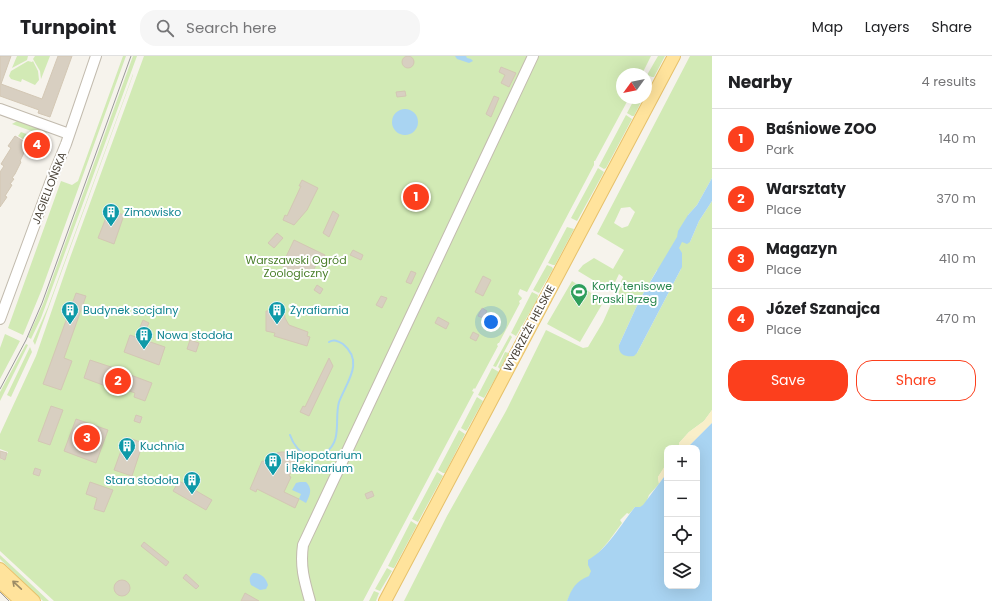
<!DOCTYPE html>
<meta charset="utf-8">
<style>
:root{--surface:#fff;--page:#f6f6f6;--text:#202124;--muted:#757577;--line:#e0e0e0;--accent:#fc3f1d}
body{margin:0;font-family:Poppins,sans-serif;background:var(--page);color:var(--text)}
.controls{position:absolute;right:12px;bottom:12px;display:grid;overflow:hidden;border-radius:8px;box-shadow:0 4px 16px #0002}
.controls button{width:36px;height:36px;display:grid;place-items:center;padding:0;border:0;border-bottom:1px solid var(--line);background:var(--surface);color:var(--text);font:20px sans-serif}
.compass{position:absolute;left:616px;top:12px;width:36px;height:36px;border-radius:50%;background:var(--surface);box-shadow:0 4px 16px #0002;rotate:237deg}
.you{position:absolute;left:491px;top:266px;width:14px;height:14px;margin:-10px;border:3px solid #fff;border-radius:50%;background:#1a73e8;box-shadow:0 0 0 6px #1a73e833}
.badge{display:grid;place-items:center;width:26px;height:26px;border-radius:50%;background:var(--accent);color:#fff;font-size:13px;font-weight:700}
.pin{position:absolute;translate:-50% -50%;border:2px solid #fff;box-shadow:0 1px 4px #0006}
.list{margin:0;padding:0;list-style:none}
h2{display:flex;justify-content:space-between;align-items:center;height:52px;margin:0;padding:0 16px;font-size:17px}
h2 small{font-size:13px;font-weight:400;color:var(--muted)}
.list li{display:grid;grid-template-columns:26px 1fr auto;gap:12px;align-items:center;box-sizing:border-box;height:60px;padding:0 16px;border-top:1px solid var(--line)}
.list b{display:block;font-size:15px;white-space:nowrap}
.list p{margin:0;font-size:13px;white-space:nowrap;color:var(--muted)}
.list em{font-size:13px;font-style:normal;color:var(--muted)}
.actions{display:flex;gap:8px;padding:12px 16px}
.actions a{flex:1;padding:9px 0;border:1px solid var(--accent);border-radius:16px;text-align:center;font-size:14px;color:var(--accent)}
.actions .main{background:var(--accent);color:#fff}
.icon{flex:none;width:22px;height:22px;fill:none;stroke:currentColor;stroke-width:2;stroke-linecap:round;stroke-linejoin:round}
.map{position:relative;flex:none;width:712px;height:545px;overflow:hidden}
header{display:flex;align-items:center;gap:24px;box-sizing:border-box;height:56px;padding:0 20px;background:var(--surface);border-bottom:1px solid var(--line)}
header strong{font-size:19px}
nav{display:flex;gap:22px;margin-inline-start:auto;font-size:14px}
.search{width:280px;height:36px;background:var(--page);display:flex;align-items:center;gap:10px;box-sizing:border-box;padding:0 14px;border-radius:16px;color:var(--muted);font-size:15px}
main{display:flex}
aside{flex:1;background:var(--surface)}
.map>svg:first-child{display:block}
</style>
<header>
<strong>Turnpoint</strong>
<div class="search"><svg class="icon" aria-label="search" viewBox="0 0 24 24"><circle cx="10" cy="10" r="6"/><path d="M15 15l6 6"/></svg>Search here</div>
<nav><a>Map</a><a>Layers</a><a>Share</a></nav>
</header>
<main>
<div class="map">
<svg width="712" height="545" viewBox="0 0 712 545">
<rect width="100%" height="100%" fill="#f6f3ec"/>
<!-- green -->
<path fill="#d2eab5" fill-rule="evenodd" d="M17,0H28L27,4L12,12Z
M35,0H50L41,23L40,15L33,3Z
M123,0H126L42,233L23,279L8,272L61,125L72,129L78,125Z
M133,0H137L41,262L31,283L28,281L43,248Z
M144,0H651L642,18H622V42H629L595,105H594V109L527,236L520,233L518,238L522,242L521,244H520L519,246L520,247L499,287H498L497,289L498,290L475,333L474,332L472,335L474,336L363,545H54L0,495V403L5,404L8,396L0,393V378L36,300L71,199Z
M658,0H665L654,21H652L647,19Z
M690,0H712V122L697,149L688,159L690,186L699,165L712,145V354L704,365L689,376L679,387L680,392H667V408L658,421L659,428L649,439L644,452L635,451L629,458L627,457L620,464L622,467L608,486L595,501L596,505L588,528L573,533L567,545H404L447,460L506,355L546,274L583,292L588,291L603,266L623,221L619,218L611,235L578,215L583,209L594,202L613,213L624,194L597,178ZM630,151L635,156L628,170L622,172L614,167L621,152ZM681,213L637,297L619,289L640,243L657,214Z
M28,5L32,6L33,5L38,15L39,24L35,29L22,23L21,26L11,23L9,20L11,15Z
M133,18V19L35,289L33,285L48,251Z
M635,42H643L634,60H632L627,57Z
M626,59L632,63L606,112L604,113L599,110Z
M19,64L48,74L45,80L12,68Z
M21,76L32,80L28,86L18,80Z
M598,112L604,116L577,165L571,162Z
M567,171L574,173L555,209H553L548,207Z
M547,209L552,211L553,213L539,237L533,234Z
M572,225L604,245L580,286L547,268Z
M532,236L538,239L537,244L516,280L511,277Z
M5,278L20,285L0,323V292Z
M510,279L512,281L496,311L493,310Z
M26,288L28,289L0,345V336Z
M30,291L32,296L30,300L11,341L7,339Z
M505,296L509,297L500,313L498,311Z
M492,312L499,316L484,342L478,339Z
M477,341L483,345L467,374L466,375L461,372Z
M459,374L465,378L445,417H443L438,414Z
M437,416L443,420L418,466L412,463Z
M411,465L417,469L394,512H393L388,510Z
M0,499L49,545H43L0,503Z
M387,512L392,515L380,535L375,533Z
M374,535L379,537L376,545H369Z"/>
<!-- sand -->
<path fill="#f9efc9" d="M712,354V367L687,392H680L679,387L689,376L704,365Z
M666,408H667V417L659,428L658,421Z"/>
<!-- water -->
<path fill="#a9d4f2" d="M455,0H466L467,2L471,3L473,5L469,7L457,3Z
M392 66a13 13 0 1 1 26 0a13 13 0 1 1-26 0Z
M712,122V145L699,165L690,186L687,188L682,186L679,192L682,197V211L637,297L634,300C626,301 618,299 619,289L640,243L677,181L678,175L688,159L697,149Z
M712,367V545H567C572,532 576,525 589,520L591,515L588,509V504C608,493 621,468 635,451H640L643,449L667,417V530H697V392H687Z
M300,426H306C313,433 310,439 306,447L299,443L301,438L292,434L296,427Z
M253,517C261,517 266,522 268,529L266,533L260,534L251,529C249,524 249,521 253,517Z"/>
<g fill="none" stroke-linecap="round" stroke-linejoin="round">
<!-- stream -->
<path stroke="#a9d4f2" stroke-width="2" d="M290,379C293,388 300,398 310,400C315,400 321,399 325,397C343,385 334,363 339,346C346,327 365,306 343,288C338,285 334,283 329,286"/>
</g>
<!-- building -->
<path fill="#d8cfc1" stroke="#d3c7b4" d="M402 6a6 6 0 1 1 12 0a6 6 0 1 1-12 0Z
M0,0H11L1,28L42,43L58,0H72L50,61L38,57L39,54L0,40Z
M501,11L516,17L509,31L501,27L505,19L499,16Z
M405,35L406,40L397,41L396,36Z
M494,40L499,42L491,61L486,58Z
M15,80L28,88L20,105L21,106L15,118L12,122L14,123L10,128L12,129L5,140L7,141L0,151V116L4,110L1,108L11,92L8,90Z
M302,124L318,132L307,154L294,169L283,164L285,159L287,160L301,130H299Z
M109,154L124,159L114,188L98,182Z
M333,155L339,159L329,181L323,177Z
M277,177L283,182L274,192L268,187Z
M294,184L325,199L320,209L318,207L316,209L312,217L310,218L304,215L302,221L283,211L287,204L285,203Z
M353,194L363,199L361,204L350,199Z
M411,215L416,217L411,228L406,226Z
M483,220L491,224L483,240L475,236Z
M317,229L323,233L320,238L314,234Z
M76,237L86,240L64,302L72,305L61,334L43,328Z
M381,240L387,242L382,252L376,249Z
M281,249L284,254L285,262L289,269L308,276L307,280L310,281L307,290L274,280L275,277L266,275V255H273Z
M482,252L487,255L483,262L478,260Z
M438,261L449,267L446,273L435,267Z
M143,264L149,267L146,273L140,271Z
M473,276L479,279L476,285L470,282Z
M130,279L165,291L159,309L124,296Z
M190,284L199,287L196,296L187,293Z
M329,302L333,310L309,360L300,356L303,350L305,351Z
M90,304L120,314V315L152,327L145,345L134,341L135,337L112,329L111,332L84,322Z
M51,350L63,354L50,389L38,385Z
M136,359L142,361L140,367L134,365Z
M76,363L108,374L96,407L64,395Z
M126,381L143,387L132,420L114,414Z
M0,395L7,397L5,404L0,402Z
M281,396H286L291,398L296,406L289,420L291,421L284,436L299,443L295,452L257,433L256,436L250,433L262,405L272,407L277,397Z
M35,412L41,414L39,420L33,418Z
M179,425L212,444L206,454L173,435Z
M90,426L113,434L104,456L94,453L97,442L86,438Z
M372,435L374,440L367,443L365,438Z
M144,486L169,506L166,510L141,490Z
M186,518L199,530L196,533L183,522Z
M114 532a8 8 0 1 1 16 0a8 8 0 1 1-16 0Z
M245,537L259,545H241Z"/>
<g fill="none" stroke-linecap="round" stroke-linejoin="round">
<defs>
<path id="minor" d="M0,53L69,78
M0,263L50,127L66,88L96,0
M310,545C304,524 300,510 303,489L533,0"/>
<path id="major" d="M0,513L34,545
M0,526L21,545
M385,545L674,0"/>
</defs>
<!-- minor casing -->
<use href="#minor" stroke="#c2bbae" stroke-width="12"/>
<!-- major casing -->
<use href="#major" stroke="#e6c16a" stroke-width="14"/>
<!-- minor -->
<use href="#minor" stroke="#fff" stroke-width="10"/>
<!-- major -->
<use href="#major" stroke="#ffe39c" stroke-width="12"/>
<!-- tram -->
<path stroke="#9a9a9a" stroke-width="1" d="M0,333L26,284L42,247L131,0
M0,536L9,545"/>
</g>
<!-- one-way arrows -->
<defs><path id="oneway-shaft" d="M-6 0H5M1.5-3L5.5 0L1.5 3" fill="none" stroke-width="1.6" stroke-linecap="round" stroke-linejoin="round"/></defs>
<use stroke="#9c8c66" href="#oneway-shaft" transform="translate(17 529) rotate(-137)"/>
<!-- icons -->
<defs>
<symbol id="building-pin" viewBox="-11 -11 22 30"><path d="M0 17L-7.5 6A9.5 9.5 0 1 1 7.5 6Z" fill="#0f9aa8" stroke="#fff"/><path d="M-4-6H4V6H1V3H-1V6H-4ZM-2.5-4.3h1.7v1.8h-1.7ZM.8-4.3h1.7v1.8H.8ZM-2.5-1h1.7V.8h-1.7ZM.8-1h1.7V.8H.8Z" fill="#fff"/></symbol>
<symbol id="stadium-pin" viewBox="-11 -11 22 30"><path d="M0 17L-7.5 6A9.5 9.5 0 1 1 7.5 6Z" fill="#2e9e5b" stroke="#fff"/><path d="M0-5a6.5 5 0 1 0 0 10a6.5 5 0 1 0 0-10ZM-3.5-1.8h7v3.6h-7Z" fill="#fff"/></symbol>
</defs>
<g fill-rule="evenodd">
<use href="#building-pin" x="101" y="146" width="20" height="27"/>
<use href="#stadium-pin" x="569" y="226" width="20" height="27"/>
<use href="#building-pin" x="60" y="244" width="20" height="27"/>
<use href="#building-pin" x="267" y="244" width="20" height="27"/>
<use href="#building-pin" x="134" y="269" width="20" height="27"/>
<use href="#building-pin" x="117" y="380" width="20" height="27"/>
<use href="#building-pin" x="263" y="395" width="20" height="27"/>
<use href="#building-pin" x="182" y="414" width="20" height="27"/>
</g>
<g text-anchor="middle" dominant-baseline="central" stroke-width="4" stroke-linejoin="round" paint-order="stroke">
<!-- street labels -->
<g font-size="11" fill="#4b4439" stroke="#fff">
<text transform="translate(49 132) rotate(-69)">JAGIELLOŃSKA</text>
<text transform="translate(529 272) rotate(-62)">WYBRZEŻE HELSKIE</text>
</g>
<!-- culture labels -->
<g font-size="11" fill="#0d838f" stroke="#fff" text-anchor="start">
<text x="124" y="156">Zimowisko</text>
<text x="83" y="254">Budynek socjalny</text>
<text x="290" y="254">Żyrafiarnia</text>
<text x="157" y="279">Nowa stodoła</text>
<text x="140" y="390">Kuchnia</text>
<text x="286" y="399">Hipopotarium<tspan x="286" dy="13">i Rekinarium</tspan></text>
<text x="179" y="424" text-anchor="end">Stara stodoła</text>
</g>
<!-- park labels -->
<g font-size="11" fill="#4a7f2a" stroke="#fff">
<text x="296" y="204">Warszawski Ogród<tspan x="296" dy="13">Zoologiczny</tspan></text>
</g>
<!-- leisure labels -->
<g font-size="11" fill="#27864d" stroke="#fff" text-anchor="start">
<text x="592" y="230">Korty tenisowe<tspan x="592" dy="13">Praski Brzeg</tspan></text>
</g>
</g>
</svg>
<div class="controls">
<button>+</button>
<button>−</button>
<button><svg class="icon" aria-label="locate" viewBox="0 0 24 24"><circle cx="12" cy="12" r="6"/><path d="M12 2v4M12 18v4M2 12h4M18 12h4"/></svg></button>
<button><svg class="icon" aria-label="layers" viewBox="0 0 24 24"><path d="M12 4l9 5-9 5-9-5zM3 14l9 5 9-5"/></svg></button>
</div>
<svg class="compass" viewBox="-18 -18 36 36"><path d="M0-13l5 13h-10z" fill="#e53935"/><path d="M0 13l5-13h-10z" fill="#757577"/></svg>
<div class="you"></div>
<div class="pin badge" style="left:416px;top:141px">1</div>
<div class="pin badge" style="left:118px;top:325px">2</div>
<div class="pin badge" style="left:87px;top:382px">3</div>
<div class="pin badge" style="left:37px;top:89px">4</div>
</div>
<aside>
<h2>Nearby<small>4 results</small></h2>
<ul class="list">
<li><span class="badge">1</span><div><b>Baśniowe ZOO</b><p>Park</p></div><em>140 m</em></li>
<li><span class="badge">2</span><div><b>Warsztaty</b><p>Place</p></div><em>370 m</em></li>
<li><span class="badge">3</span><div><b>Magazyn</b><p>Place</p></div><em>410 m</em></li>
<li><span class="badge">4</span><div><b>Józef Szanajca</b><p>Place</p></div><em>470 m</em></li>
</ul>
<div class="actions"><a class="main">Save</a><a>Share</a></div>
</aside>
</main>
